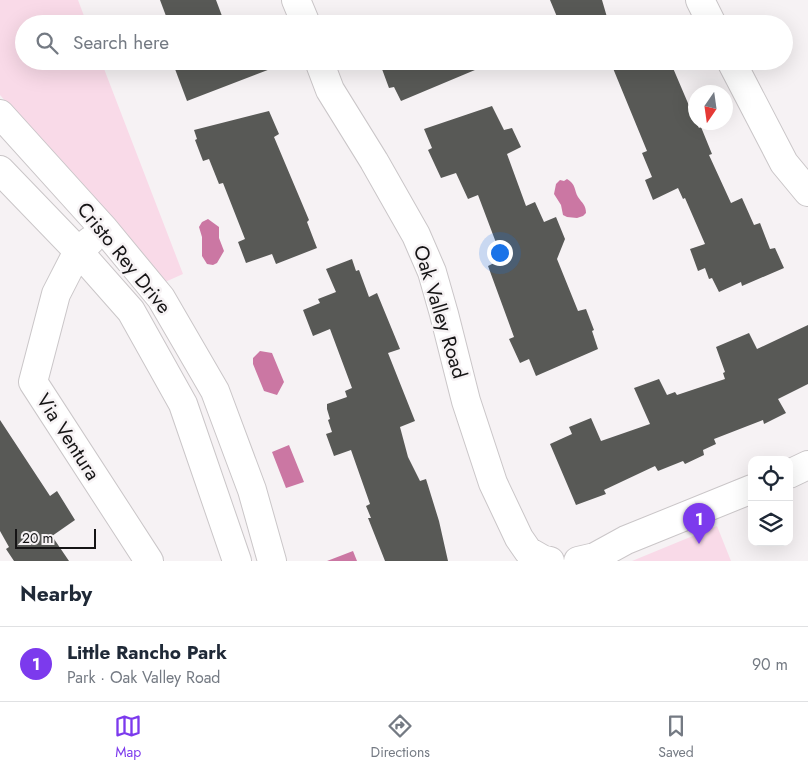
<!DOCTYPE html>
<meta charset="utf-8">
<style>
:root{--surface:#fff;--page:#f6f6f7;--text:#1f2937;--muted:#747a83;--line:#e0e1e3;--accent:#7c3aed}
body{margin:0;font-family:Jost,sans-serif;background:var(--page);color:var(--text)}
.controls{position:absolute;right:15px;bottom:15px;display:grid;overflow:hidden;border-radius:10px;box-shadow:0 5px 20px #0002}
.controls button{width:45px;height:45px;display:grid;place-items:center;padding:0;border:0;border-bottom:1px solid var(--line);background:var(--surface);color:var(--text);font:25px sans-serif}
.compass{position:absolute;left:688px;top:85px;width:45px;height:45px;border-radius:50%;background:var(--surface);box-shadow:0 5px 20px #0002;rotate:193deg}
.scale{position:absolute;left:15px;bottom:12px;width:81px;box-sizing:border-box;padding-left:5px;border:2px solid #151415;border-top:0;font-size:14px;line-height:18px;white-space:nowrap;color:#151415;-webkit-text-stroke:4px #f6f2f4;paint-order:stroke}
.you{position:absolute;left:499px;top:252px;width:18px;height:18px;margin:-12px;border:4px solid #fff;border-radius:50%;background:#1a73e8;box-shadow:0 0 0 8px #1a73e833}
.badge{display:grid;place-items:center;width:32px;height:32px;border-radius:50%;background:var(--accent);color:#fff;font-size:16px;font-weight:700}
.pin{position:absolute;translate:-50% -41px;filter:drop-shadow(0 1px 2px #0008)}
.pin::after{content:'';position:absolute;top:26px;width:18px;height:15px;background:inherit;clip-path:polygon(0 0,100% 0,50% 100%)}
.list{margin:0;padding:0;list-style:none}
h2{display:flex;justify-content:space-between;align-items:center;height:65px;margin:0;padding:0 20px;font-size:21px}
h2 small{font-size:16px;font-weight:400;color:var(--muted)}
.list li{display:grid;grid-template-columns:32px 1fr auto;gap:15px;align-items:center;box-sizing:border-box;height:75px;padding:0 20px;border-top:1px solid var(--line)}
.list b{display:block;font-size:19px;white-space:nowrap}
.list p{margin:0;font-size:16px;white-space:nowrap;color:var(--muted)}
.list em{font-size:16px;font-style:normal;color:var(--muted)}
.icon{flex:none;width:28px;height:28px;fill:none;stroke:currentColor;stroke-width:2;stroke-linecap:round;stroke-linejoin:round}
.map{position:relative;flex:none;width:808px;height:561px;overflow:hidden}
.search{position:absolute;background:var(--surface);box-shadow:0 5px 20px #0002;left:15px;right:15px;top:15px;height:55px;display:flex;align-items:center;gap:12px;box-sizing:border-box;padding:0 18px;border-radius:28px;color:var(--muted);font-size:19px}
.sheet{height:140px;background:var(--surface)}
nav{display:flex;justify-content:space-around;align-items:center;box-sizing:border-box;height:70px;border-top:1px solid var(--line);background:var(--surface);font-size:14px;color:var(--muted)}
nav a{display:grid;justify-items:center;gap:2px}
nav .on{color:var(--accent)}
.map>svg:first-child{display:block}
</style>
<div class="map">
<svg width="808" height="561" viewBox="0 0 808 561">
<rect width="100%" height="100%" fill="#f6f2f4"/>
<!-- green -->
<path fill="#f9dae8" d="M0,0H78L87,24H24V61H101L183,274L165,282L0,95Z
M717,526L731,561H632Z"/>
<!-- water -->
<path fill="#cb77a3" d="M567,179C576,184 574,190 578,197C582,203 586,205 586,213L583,216L577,218L567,217L563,215L561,205L554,194L556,184L560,180L564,181Z
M208,219L219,227V238L224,251L217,263L213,265L207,264L202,256V237L199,227L202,222Z
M260,351L272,353L284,382L277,395L264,391L253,364V358Z
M289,445L304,482L286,488L272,452Z
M353,551L357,561H327Z"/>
<!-- building -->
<path fill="#585956" d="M160,0H216L225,24H169Z
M550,0H602L609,24H560Z
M172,61H285L286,63L187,101Z
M379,61H494V62L401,101L394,87L389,88Z
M610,61H670L696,122L699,128L701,127L712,154L709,155L731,203L742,198L754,225L760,223L770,249L775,248L784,268L742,286L741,282L719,292L712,278L709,279L705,268L698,271L690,249L705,244L685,198L683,199L678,188L653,200L645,180L652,177L642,153L647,151Z
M492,106L504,130L512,128L521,147L507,154L526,206L535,202L544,222L556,217L565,239L557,259L578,311L586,309L594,330L592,331L598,349L536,376L529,359L520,363L509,339L514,337L488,266L494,263L489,251L498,248L478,195L468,199L456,173L441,178L428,150L432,148L424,129Z
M269,111L279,134L274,137L309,220L307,222L317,248L276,264L272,254L246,263L238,242L245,239L223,183L219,184L209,159L203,161L195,140L197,139L194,130Z
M352,259L356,271L359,270L369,297L377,293L400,349L388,353L415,421L400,427L408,457L420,481L426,479L439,521L448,561H385L368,518H371L366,506L370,504L351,450L334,456L326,434L332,432L328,420L330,419L327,409V404L347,397L345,391L352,388L330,329L313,336L303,310L320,303L318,299L336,292L326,269Z
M808,325V384L778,399L786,413L764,424L763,420L714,439L716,444L703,450L704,455L685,464L683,461L658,471L655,466L604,490L606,494L576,505L550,444L572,434L569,427L591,418L601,441L650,424L634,388L659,379L667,395L675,392L677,395L725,379L723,373L725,372L716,347L749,333L757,349Z
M0,420L50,496L57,491L75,520L52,536L69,561H14L6,549L9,547L0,531Z"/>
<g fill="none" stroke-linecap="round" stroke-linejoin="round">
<defs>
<path id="minor" d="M296,0L306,24
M700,0L712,24
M319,61L330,90L374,161L416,235L432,272L444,314L466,401L493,483L519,538L528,551L542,559L550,561
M731,61L784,163L808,192
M0,114L104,229L161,298L215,391L252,490L272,561
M0,170L78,251L131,311L183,404L237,561
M90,241L78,251L56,294L33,382L149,561
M789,474L808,465
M578,561L595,557L626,540L752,489"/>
</defs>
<!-- minor casing -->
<use href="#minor" stroke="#cac6c8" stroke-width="30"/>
<!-- minor -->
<use href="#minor" stroke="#fff" stroke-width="28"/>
</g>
<g text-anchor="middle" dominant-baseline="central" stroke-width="5" stroke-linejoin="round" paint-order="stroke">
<!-- street labels -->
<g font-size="20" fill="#151415" stroke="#f6f2f4">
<text transform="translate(124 258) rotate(51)">Cristo Rey Drive</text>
<text transform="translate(440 312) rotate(73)">Oak Valley Road</text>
<text transform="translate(68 437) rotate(57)">Via Ventura</text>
</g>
</g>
</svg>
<div class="controls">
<button><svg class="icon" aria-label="locate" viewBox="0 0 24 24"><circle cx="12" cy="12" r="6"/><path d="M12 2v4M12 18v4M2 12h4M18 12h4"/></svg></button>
<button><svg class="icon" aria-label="layers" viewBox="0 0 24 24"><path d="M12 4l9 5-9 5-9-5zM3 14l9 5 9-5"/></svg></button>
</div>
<svg class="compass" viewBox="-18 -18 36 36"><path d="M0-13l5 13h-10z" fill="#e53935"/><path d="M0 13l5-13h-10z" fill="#747a83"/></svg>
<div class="scale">20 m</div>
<div class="you"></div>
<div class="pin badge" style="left:699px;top:544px">1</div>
<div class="search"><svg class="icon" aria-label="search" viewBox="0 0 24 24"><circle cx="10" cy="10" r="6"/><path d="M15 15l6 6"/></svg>Search here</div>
</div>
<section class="sheet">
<h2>Nearby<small></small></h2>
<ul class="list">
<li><span class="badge">1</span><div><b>Little Rancho Park</b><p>Park · Oak Valley Road</p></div><em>90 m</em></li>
</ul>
</section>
<nav>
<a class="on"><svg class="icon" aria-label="map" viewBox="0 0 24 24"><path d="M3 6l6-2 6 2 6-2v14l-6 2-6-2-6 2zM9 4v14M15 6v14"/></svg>Map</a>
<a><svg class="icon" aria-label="directions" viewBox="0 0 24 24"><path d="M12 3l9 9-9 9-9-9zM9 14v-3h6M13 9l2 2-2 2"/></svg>Directions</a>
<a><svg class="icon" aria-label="saved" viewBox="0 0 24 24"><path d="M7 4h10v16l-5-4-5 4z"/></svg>Saved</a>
</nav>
